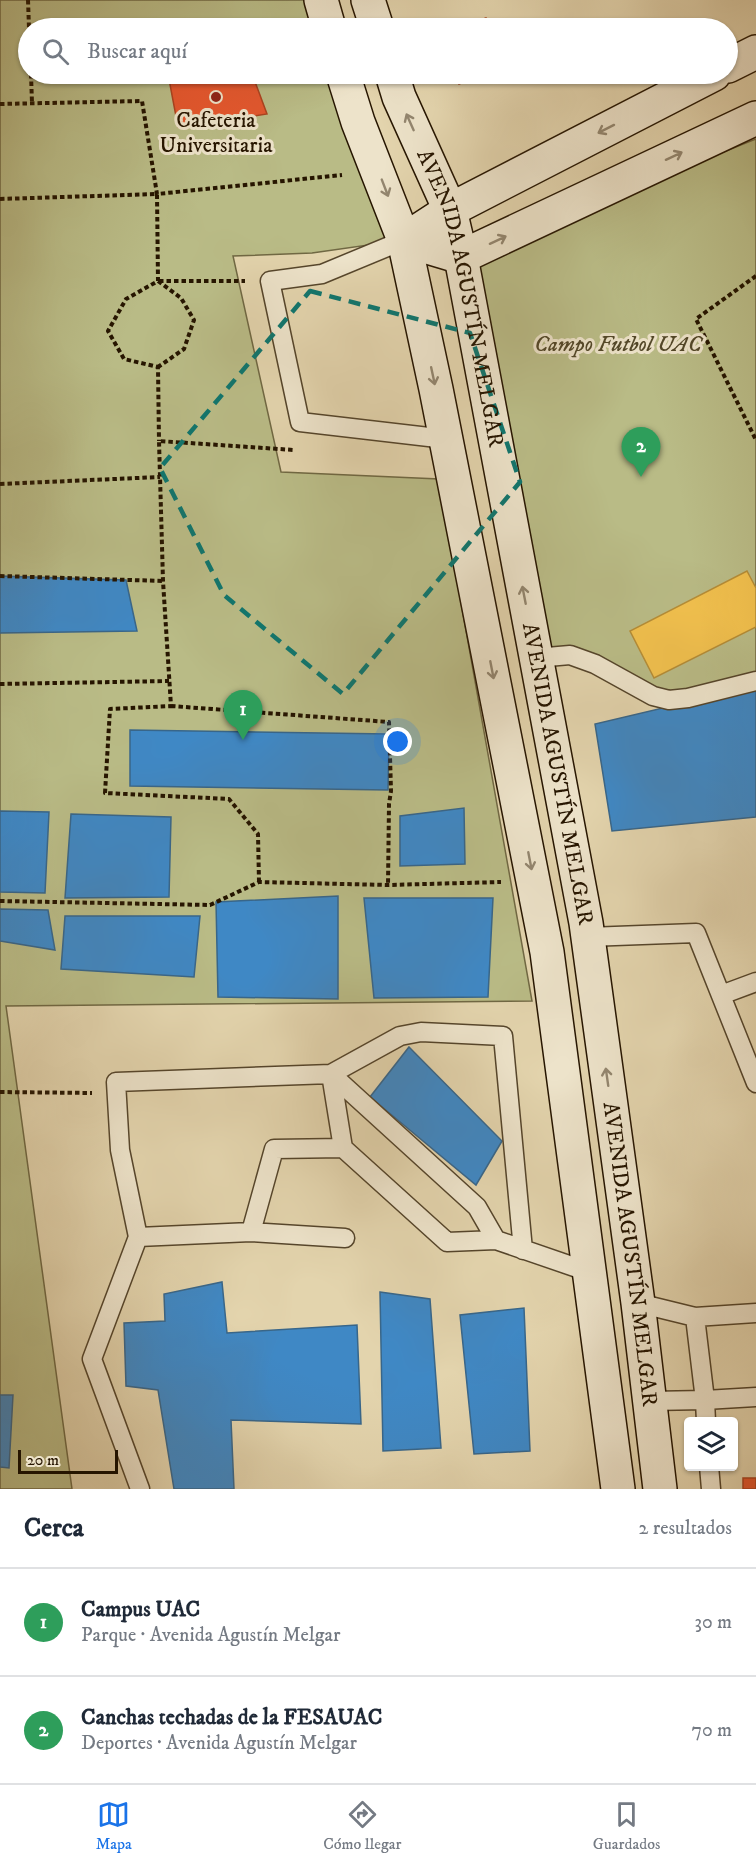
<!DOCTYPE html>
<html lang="es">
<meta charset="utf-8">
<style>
:root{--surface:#fff;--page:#f6f6f7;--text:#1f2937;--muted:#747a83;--line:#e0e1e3;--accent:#1a73e8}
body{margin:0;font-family:"IM FELL DW Pica",serif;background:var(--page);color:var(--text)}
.controls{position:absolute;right:18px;bottom:18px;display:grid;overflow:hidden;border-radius:6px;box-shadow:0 2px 4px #0004}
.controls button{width:54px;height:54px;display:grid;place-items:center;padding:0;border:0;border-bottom:2px solid var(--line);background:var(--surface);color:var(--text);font:30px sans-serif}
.scale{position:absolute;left:18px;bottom:15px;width:100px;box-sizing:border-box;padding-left:6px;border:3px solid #261500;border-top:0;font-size:16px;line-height:21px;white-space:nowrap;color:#261500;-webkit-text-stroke:4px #ede3ca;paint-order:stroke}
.you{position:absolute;left:398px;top:742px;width:21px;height:21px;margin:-15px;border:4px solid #fff;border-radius:50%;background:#1a73e8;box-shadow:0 0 0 9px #1a73e833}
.badge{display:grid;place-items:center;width:39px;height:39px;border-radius:50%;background:var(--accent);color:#fff;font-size:20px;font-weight:700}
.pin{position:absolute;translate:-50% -50px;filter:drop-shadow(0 2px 3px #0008)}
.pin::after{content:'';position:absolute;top:32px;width:21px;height:18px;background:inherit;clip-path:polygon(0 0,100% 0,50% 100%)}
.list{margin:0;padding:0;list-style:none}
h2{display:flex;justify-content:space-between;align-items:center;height:78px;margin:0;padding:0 24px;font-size:26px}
h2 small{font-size:20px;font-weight:400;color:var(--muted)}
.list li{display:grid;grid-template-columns:39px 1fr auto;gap:18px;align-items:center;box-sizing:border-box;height:108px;padding:0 24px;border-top:2px solid var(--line)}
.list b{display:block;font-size:22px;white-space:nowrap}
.list p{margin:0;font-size:20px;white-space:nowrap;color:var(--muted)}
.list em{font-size:20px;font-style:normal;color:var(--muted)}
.icon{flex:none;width:33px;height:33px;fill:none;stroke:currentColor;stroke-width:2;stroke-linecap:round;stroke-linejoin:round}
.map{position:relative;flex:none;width:756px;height:1489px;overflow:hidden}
.search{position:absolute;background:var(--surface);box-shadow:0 2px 4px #0004;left:18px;right:18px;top:18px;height:66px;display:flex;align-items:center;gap:15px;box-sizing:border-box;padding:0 21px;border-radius:33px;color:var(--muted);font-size:22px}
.sheet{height:294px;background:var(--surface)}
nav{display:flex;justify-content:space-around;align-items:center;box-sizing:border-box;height:84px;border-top:2px solid var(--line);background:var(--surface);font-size:16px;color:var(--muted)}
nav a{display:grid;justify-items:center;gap:3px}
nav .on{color:var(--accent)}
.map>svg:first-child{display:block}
</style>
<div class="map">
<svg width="756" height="1489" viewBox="0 0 756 1489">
<rect width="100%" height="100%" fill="#e3d4ad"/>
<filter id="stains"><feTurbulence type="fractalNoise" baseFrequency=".00333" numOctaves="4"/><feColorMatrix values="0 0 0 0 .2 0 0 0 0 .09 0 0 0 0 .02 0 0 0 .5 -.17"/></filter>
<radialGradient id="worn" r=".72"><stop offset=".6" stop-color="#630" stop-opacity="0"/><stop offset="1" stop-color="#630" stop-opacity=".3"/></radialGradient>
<!-- green -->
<path fill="#b9bb86" stroke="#706843" stroke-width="1.5" d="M0,0H326L336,28H28V74H350L404,240L312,253L233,256L281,472L439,479L532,1001L6,1006L72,1489H0Z
M756,139V681L653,696L570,655L536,658L461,257Z"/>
<!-- homes -->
<path fill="#f2c14e" stroke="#b58d37" stroke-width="1.5" d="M747,571L756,588V627L654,678L630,631Z"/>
<!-- shops -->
<path fill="#e4572e" stroke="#ab4320" stroke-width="1.5" d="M486,18L490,28H458Z
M168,74H254V79L267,114L178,127Z
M455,74H482V75L459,84Z
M743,1478H756V1489H743Z"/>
<!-- schools -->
<path fill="#3f88c5" stroke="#38668a" stroke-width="1.5" d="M0,576L126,580L137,631L0,633Z
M756,686V817L612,831L595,724Z
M130,730L389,734L388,790L130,786Z
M464,808L465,864L400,866V816Z
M0,811L49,812L45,893L0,892Z
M71,814L171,817L169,897L65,898Z
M338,896V999L218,997L216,902Z
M364,898H493L488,997L374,998Z
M0,909L48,910L55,950L0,941Z
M65,916H200L194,977L61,969Z
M409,1047L502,1141L476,1185L370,1097Z
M222,1282L227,1333L357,1325L361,1424L231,1420L234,1489H174L158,1390L126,1386L124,1323L165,1321L164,1294Z
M380,1292L430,1299L441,1448L383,1451Z
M524,1308L530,1451L474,1454L460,1315Z
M0,1395H13L9,1468L0,1467Z"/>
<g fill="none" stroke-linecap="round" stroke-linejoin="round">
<defs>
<path id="lane" d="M404,240L322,274L270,281L300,422L446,439
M536,658L570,655L595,664L653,696L669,700L688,698L756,681
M588,937L696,933L756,1083
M721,995L756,982
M251,1232L345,1238
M138,1237L120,1150L116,1082L331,1074L343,1148
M496,1240L477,1207L331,1074L400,1036L421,1032L503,1036L523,1250
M638,1303L695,1317L756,1313
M695,1317L705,1400L756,1397
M650,1401L705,1400L706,1422
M709,1466L711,1489
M140,1489L92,1359L138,1237L251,1232L274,1149L343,1148L447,1242L496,1240L589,1272"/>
<g id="secondary">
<path d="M321,0L329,28"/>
<path d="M368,0L377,28"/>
<path d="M728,66L756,52"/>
<path d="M343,74L358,122L404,240L436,389L547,952L618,1489"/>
<path id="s1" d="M392,74L399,97L450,210L461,257L586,923L638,1303L660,1489"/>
<path d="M404,240L461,257L756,118"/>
<path d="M404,240L450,210L714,74"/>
</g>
</defs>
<!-- lane casing -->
<use href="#lane" stroke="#55452b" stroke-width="21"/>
<!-- secondary casing -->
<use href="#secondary" stroke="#261500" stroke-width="36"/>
<!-- path -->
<path stroke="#261500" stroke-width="4" stroke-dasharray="4.5 3" stroke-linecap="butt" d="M28,0L29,28
M31,74L32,103
M0,104L142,101L157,194L342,175
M0,199L157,194L158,281L126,299L108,331L124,359L158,367L159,441
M756,276L696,319L756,440
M158,281L181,298L194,320L184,349L158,367
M159,281H245
M0,484L160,477
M0,576L163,581
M0,684L169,681
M171,706L389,722L391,791L389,804L388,885
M259,882L258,834L229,799L105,793L110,709L171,706L163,581L159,441L294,450
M0,901L210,905L259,882L388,885L501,882
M0,1092L92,1093"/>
<!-- lane -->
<use href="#lane" stroke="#ede3ca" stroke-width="18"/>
<!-- secondary -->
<use href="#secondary" stroke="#ede3ca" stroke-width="33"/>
</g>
<!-- one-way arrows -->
<defs><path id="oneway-shaft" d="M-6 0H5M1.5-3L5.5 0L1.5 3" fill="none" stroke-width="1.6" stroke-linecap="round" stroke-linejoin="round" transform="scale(1.5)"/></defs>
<g stroke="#93866f">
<use href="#oneway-shaft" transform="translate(410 122) rotate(-114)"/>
<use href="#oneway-shaft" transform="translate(606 129) rotate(153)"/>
<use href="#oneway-shaft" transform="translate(674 156) rotate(-25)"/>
<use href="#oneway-shaft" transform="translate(385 188) rotate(69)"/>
<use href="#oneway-shaft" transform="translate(498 240) rotate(-25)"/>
<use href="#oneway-shaft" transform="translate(433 376) rotate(78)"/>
<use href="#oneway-shaft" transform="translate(524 595) rotate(-101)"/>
<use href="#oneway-shaft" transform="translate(492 670) rotate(79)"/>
<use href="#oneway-shaft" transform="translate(530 861) rotate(79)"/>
<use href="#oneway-shaft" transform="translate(607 1077) rotate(-98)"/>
</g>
<!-- marked area -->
<path fill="none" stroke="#0f766e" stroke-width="4.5" stroke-dasharray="12 8" stroke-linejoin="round" d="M310,291L470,333L520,482L343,694L224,595L160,468Z"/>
<!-- markers -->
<circle fill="#8f2418" stroke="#ede3ca" stroke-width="2" cx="216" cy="97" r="6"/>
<g text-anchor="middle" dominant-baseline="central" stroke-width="6" stroke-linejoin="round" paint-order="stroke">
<!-- poi labels -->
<g font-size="22" fill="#261500" stroke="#ede3ca">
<text x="216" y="120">Cafeteria<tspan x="216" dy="25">Universitaria</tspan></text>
</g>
<!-- street labels -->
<g font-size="22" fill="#261500" stroke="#ede3ca">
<text stroke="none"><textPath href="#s1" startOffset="236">AVENIDA AGUSTÍN MELGAR</textPath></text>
<text stroke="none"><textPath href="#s1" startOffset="722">AVENIDA AGUSTÍN MELGAR</textPath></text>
<text stroke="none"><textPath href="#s1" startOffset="1208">AVENIDA AGUSTÍN MELGAR</textPath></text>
</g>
<!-- park labels -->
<g font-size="22" font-style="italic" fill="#524728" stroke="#ede3ca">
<text x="618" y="344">Campo Futbol UAC</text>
</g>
</g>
<rect width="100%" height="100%" filter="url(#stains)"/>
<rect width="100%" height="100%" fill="url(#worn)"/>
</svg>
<div class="controls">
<button><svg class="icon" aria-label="layers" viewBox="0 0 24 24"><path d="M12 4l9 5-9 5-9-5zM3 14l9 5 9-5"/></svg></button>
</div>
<div class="scale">20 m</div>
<div class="you"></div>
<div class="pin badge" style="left:243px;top:740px;background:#2e9e5b">1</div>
<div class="pin badge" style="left:641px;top:477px;background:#2e9e5b">2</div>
<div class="search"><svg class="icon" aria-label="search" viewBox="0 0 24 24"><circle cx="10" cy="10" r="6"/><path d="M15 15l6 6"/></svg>Buscar aquí</div>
</div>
<section class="sheet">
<h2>Cerca<small>2 resultados</small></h2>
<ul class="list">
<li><span class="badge" style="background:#2e9e5b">1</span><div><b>Campus UAC</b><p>Parque · Avenida Agustín Melgar</p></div><em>30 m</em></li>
<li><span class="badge" style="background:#2e9e5b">2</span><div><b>Canchas techadas de la FESAUAC</b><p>Deportes · Avenida Agustín Melgar</p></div><em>70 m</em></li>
</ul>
</section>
<nav>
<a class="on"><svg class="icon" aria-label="map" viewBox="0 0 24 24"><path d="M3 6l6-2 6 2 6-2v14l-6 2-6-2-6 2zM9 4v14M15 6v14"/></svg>Mapa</a>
<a><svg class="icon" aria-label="directions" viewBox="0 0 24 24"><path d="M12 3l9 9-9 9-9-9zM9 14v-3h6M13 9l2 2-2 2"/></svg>Cómo llegar</a>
<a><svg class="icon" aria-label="saved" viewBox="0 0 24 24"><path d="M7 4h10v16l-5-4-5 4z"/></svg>Guardados</a>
</nav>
